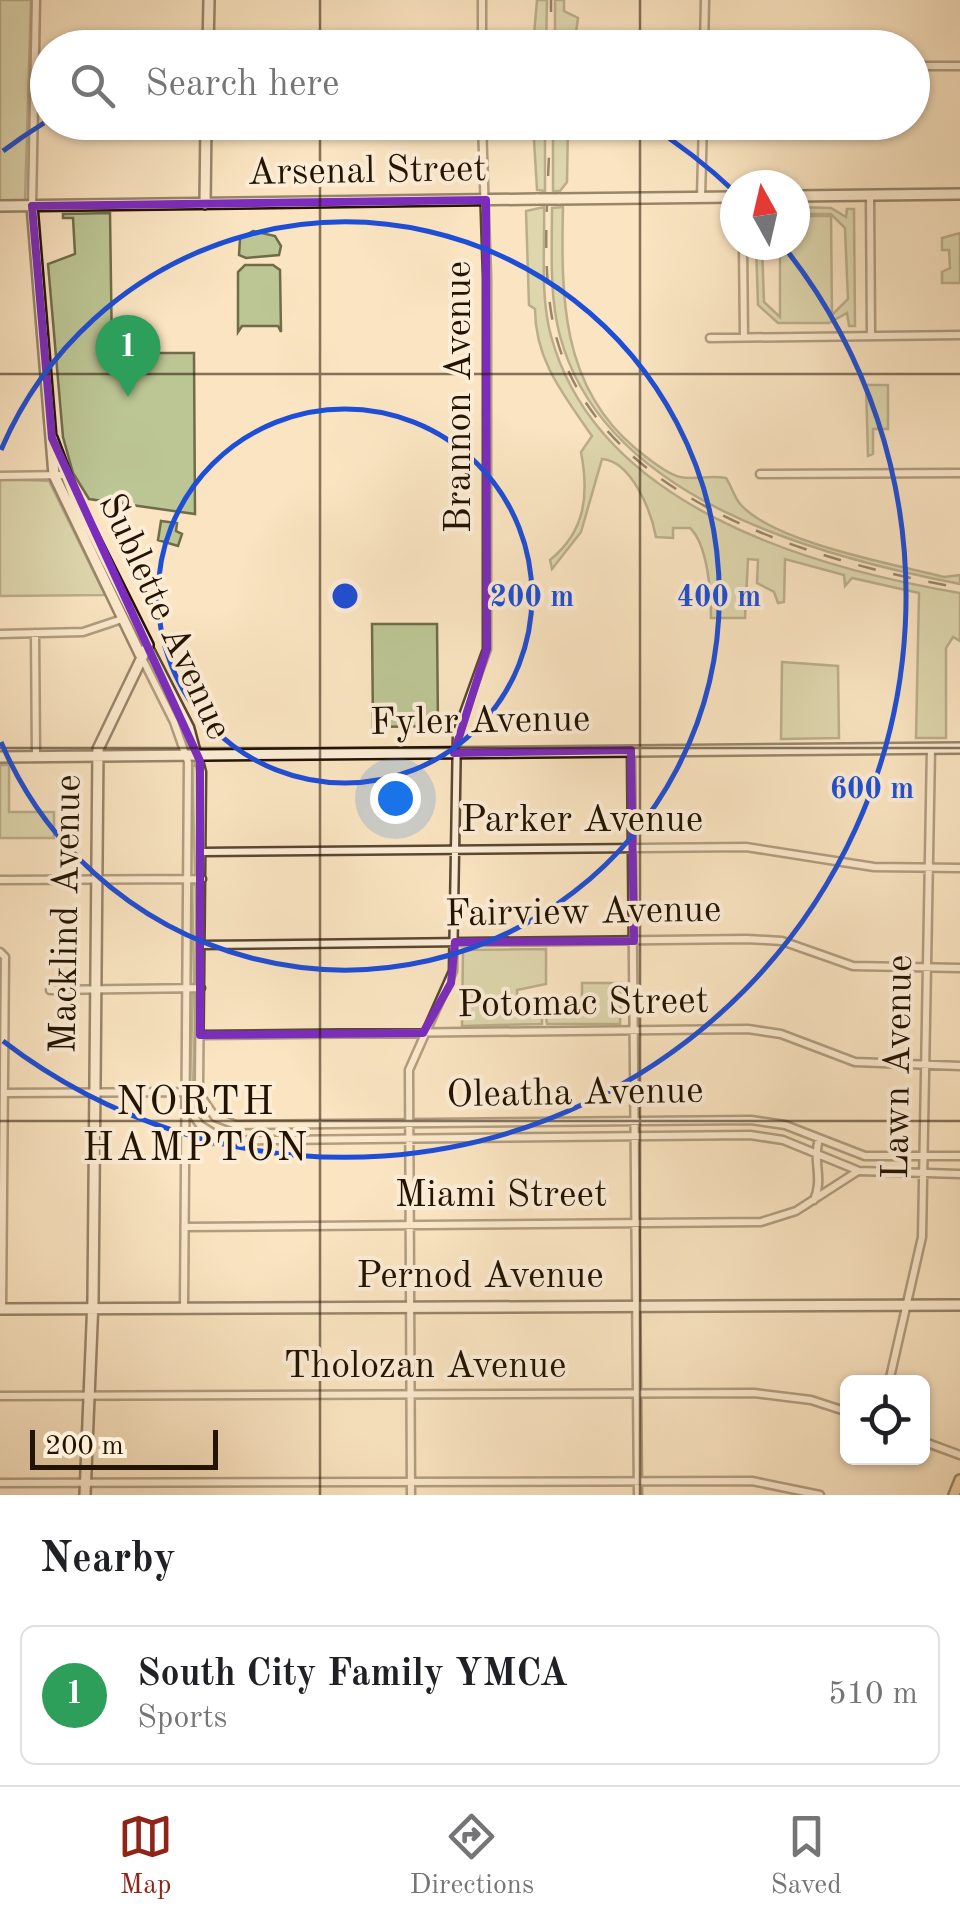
<!DOCTYPE html>
<style>
:root{--surface:#fff;--page:#f6f6f6;--text:#202124;--muted:#757577;--line:#e0e0e0;--accent:#8f2418}
body{margin:0;font-family:"Old Standard TT",serif;background:var(--page);color:var(--text)}
.controls{position:absolute;right:30px;bottom:30px;display:grid;overflow:hidden;border-radius:15px;box-shadow:0 2px 8px #0004}
.controls button{width:90px;height:90px;display:grid;place-items:center;padding:0;border:0;border-bottom:2px solid var(--line);background:var(--surface);color:var(--text);font:50px sans-serif}
.compass{position:absolute;left:720px;top:170px;width:90px;height:90px;border-radius:50%;background:var(--surface);box-shadow:0 2px 8px #0004;rotate:352deg}
.scale{position:absolute;left:30px;bottom:25px;width:188px;box-sizing:border-box;padding-left:10px;border:5px solid #231300;border-top:0;font-size:28px;line-height:35px;white-space:nowrap;color:#231300;-webkit-text-stroke:8px #fcedd7;paint-order:stroke}
.you{position:absolute;left:395px;top:798px;width:35px;height:35px;margin:-25px;border:8px solid #fff;border-radius:50%;background:#1a73e8;box-shadow:0 0 0 15px #1a73e833}
.badge{display:grid;place-items:center;width:65px;height:65px;border-radius:50%;background:var(--accent);color:#fff;font-size:32px;font-weight:700}
.pin{position:absolute;translate:-50% -82px;filter:drop-shadow(0 2px 5px #0008)}
.pin::after{content:'';position:absolute;top:52px;width:35px;height:30px;background:inherit;clip-path:polygon(0 0,100% 0,50% 100%)}
.list{margin:0;padding:0;list-style:none}
h2{display:flex;justify-content:space-between;align-items:center;height:130px;margin:0;padding:0 40px;font-size:42px}
h2 small{font-size:32px;font-weight:400;color:var(--muted)}
.list li{display:grid;grid-template-columns:65px 1fr auto;gap:30px;align-items:center;box-sizing:border-box;height:140px;margin:0 20px 20px;padding:0 20px;border:2px solid var(--line);border-radius:15px}
.list b{display:block;font-size:38px;white-space:nowrap}
.list p{margin:0;font-size:32px;white-space:nowrap;color:var(--muted)}
.list em{font-size:32px;font-style:normal;color:var(--muted)}
.icon{flex:none;width:55px;height:55px;fill:none;stroke:currentColor;stroke-width:2;stroke-linecap:round;stroke-linejoin:round}
.map{position:relative;flex:none;width:960px;height:1495px;overflow:hidden}
.search{position:absolute;background:var(--surface);box-shadow:0 2px 8px #0004;left:30px;right:30px;top:30px;height:110px;display:flex;align-items:center;gap:25px;box-sizing:border-box;padding:0 35px;border-radius:55px;color:var(--muted);font-size:38px}
.sheet{height:290px;background:var(--surface)}
nav{display:flex;justify-content:space-around;align-items:center;box-sizing:border-box;height:140px;border-top:2px solid var(--line);background:var(--surface);font-size:28px;color:var(--muted)}
nav a{display:grid;justify-items:center;gap:5px}
nav .on{color:var(--accent)}
.map>svg:first-child{display:block}
</style>
<div class="map">
<svg width="960" height="1495" viewBox="0 0 960 1495">
<rect width="100%" height="100%" fill="#fae4c1"/>
<filter id="stains"><feTurbulence type="fractalNoise" baseFrequency=".002" numOctaves="4"/><feColorMatrix values="0 0 0 0 .2 0 0 0 0 .09 0 0 0 0 .02 0 0 0 .5 -.17"/></filter>
<radialGradient id="worn" r=".72"><stop offset=".6" stop-color="#630" stop-opacity="0"/><stop offset="1" stop-color="#630" stop-opacity=".3"/></radialGradient>
<!-- green -->
<path fill="#bcc594" stroke="#706c4a" stroke-width="2.5" d="M0,0H31L25,201H0Z
M537,0H547L546,47H533Z
M555,0H564V11L578,18L574,47H555Z
M533,123H545V191L537,190Z
M553,123H568L567,182L560,191H553Z
M544,207C545,249 540,296 551,336C597,505 807,567 960,593V641L953,637L946,648V738H916L919,593L852,578L845,586L844,575L785,559L784,602L778,603L774,592L757,583L758,560L748,559L745,618H711C711,593 708,545 690,528H673V538L656,537C651,510 631,461 602,459L581,532L552,569L550,560C586,531 589,494 581,452L592,436C563,394 535,360 535,309L529,305L526,211Z
M563,207C561,297 561,386 635,448C646,457 666,474 680,477C695,480 711,475 726,478C732,487 734,497 741,505C776,543 893,564 944,577L960,575V584C816,556 604,499 560,336C549,295 552,250 552,208Z
M795,207L831,208L846,217L847,209H854L855,326H849L847,313L829,323H778L758,305L756,245H762L764,302L780,317V245H795V216H831L832,315L848,299L845,228L831,214H795Z
M110,213L112,353H194L195,514L89,499L73,473L63,437L48,264L75,254L73,218H63V214Z
M253,231L275,236L281,246L279,255L246,258L239,255L240,239Z
M960,233V283H942V272L950,268L949,250H942V238Z
M245,265H273L280,270L281,332L278,326H242L238,332V272Z
M866,385H888V429H873V454L868,456Z
M0,479L49,481L105,595L0,596Z
M161,521L177,523L176,531L182,534L178,546L158,540Z
M372,624H437L438,726L373,727Z
M782,662L838,666L839,738L781,739Z
M155,668L189,732L191,749L153,670Z
M0,765H9V812H54V838H0Z
M197,765L198,871L195,874L192,766Z
M196,883L197,980L194,983L192,886Z
M546,949V984L517,990L518,1008L534,1010L542,1017V1024L462,1026L463,950Z
M582,983H621L620,1024H547L546,1017L555,1009L582,1011Z
M193,993L196,997L193,1085L190,1081Z"/>
<g fill="none" stroke-linecap="round" stroke-linejoin="round">
<defs>
<path id="street" d="M482,0V48
M704,48L705,0
M912,66H960
M870,195L871,336
M701,197L703,122
M32,206L36,0
M743,245L744,337
M710,338L960,335
M760,474L960,473
M0,476L65,475
M35,633L36,757
M0,634L83,632L122,619
M148,645L190,727L202,772L199,1083L187,1116
M141,656L174,722L188,762L184,1307
M631,751L638,1495
M203,852L746,847L874,867L960,868
M0,880L202,879
M201,945L747,939L782,941L853,966L960,968
M0,952L5,957L2,1309
M50,990L201,988
M200,1035L748,1029L781,1034L855,1062L960,1066
M5,1093L198,1092L215,1117L236,1125L751,1120L785,1125L865,1156H960
M190,1111L200,1125L221,1138
M186,1141L750,1135L783,1140L859,1171L960,1174
M814,1200C824,1178 812,1161 819,1139
M185,1227L761,1222L796,1211L858,1171
M889,1382L922,1237L931,748
M0,1396L754,1393L811,1400L848,1412
M922,1441L960,1455
M0,1483L752,1481L820,1495
M411,1495L409,1070L453,971L457,732L487,649V277L482,122"/>
<path id="secondary" d="M208,48L209,0
M795,196L960,194
M558,199L735,197
M205,204L206,122
M0,206L538,199
M32,206L54,475L140,654
M52,438L76,501L148,645L98,749L93,1300L85,1495
M0,757L960,748
M0,1309L960,1305"/>
<path id="primary" d="M954,1495L960,1480"/>
</defs>
<!-- street casing -->
<use href="#street" stroke="#594730" stroke-width="11"/>
<!-- secondary casing -->
<use href="#secondary" stroke="#231300" stroke-width="14"/>
<!-- primary casing -->
<use href="#primary" stroke="#231300" stroke-width="14"/>
<!-- street -->
<use href="#street" stroke="#fcedd7" stroke-width="6"/>
<!-- secondary -->
<use href="#secondary" stroke="#fcedd7" stroke-width="9"/>
<!-- primary -->
<use href="#primary" stroke="#edc280" stroke-width="9"/>
<!-- rail -->
<path stroke="#231300" stroke-width="2.5" stroke-dasharray="18 18" stroke-linecap="butt" d="M551,48V0
M550,122C549,189 540,262 554,328C593,499 810,560 960,588"/>
<defs>
<path id="secondary-bridge" d="M538,199H558"/>
</defs>
<!-- secondary-bridge casing -->
<use href="#secondary-bridge" stroke="#231300" stroke-width="14" stroke-linecap="butt"/>
<!-- secondary-bridge -->
<use href="#secondary-bridge" stroke="#fcedd7" stroke-width="9"/>
</g>
<!-- marked area -->
<path d="M0 0H960V1495H0ZM486,200L487,649L454,753L631,750L634,941L455,942L451,983L423,1033L200,1035V761L52,438L32,206Z" fill="#fae4c1" fill-opacity=".55" fill-rule="evenodd"/>
<path fill="none" stroke="#7b2cbf" stroke-width="8" stroke-linejoin="round" d="M486,200L487,649L454,753L631,750L634,941L455,942L451,983L423,1033L200,1035V761L52,438L32,206Z"/>
<!-- grid -->
<path fill="none" stroke="#231300" stroke-width="2.5" stroke-opacity="0.55" d="M320,0V48M640,0V48M320,122V1495M640,122V1495M0,374H960M0,748H960M0,1121H960"/>
<!-- distance rings -->
<g fill="none" stroke="#1d4ed8" stroke-width="5">
<circle cx="345" cy="596" r="187"/>
<path d="M1 450A374 374 0 1 1 1 742"/>
<path d="M3 151A561 561 0 0 1 44 123M228 47A561 561 0 0 1 462 47M646 123A561 561 0 0 1 735 192M784 247A561 561 0 0 1 3 1041"/>
</g>
<g text-anchor="middle" dominant-baseline="central" stroke-width="8" stroke-linejoin="round" paint-order="stroke">
<!-- street labels -->
<g font-size="38" fill="#231300" stroke="#fcedd7">
<text transform="translate(367 172) rotate(-1)">Arsenal Street</text>
<text transform="translate(460 397) rotate(-90)">Brannon Avenue</text>
<text transform="translate(164 617) rotate(65)">Sublette Avenue</text>
<text transform="translate(480 722) rotate(-1)">Fyler Avenue</text>
<text x="582" y="821">Parker Avenue</text>
<text transform="translate(583 913) rotate(-1)">Fairview Avenue</text>
<text transform="translate(67 914) rotate(-89)">Macklind Avenue</text>
<text transform="translate(583 1004) rotate(-1)">Potomac Street</text>
<text transform="translate(899 1067) rotate(-89)">Lawn Avenue</text>
<text transform="translate(575 1094) rotate(-1)">Oleatha Avenue</text>
<text x="501" y="1196">Miami Street</text>
<text x="480" y="1277">Pernod Avenue</text>
<text x="425" y="1367">Tholozan Avenue</text>
</g>
<!-- neighbourhood labels -->
<g font-size="40" letter-spacing="2.5" fill="#231300" stroke="#fcedd7">
<text x="196" y="1104">NORTH<tspan x="196" dy="46">HAMPTON</tspan></text>
</g>
</g>
<circle cx="345" cy="596" r="15" fill="#1d4ed8" stroke="#fcedd7" stroke-width="5"/>
<g font-size="30" text-anchor="middle" font-weight="bold" fill="#1d4ed8" stroke="#fcedd7" stroke-width="8" stroke-linejoin="round" paint-order="stroke">
<text x="532" y="606">200 m</text>
<text x="719" y="606">400 m</text>
<text x="872" y="798">600 m</text>
</g>
<rect width="100%" height="100%" filter="url(#stains)"/>
<rect width="100%" height="100%" fill="url(#worn)"/>
</svg>
<div class="controls">
<button><svg class="icon" aria-label="locate" viewBox="0 0 24 24"><circle cx="12" cy="12" r="6"/><path d="M12 2v4M12 18v4M2 12h4M18 12h4"/></svg></button>
</div>
<svg class="compass" viewBox="-18 -18 36 36"><path d="M0-13l5 13h-10z" fill="#e53935"/><path d="M0 13l5-13h-10z" fill="#757577"/></svg>
<div class="scale">200 m</div>
<div class="you"></div>
<div class="pin badge" style="left:128px;top:397px;background:#2e9e5b">1</div>
<div class="search"><svg class="icon" aria-label="search" viewBox="0 0 24 24"><circle cx="10" cy="10" r="6"/><path d="M15 15l6 6"/></svg>Search here</div>
</div>
<section class="sheet">
<h2>Nearby<small></small></h2>
<ul class="list">
<li><span class="badge" style="background:#2e9e5b">1</span><div><b>South City Family YMCA</b><p>Sports</p></div><em>510 m</em></li>
</ul>
</section>
<nav>
<a class="on"><svg class="icon" aria-label="map" viewBox="0 0 24 24"><path d="M3 6l6-2 6 2 6-2v14l-6 2-6-2-6 2zM9 4v14M15 6v14"/></svg>Map</a>
<a><svg class="icon" aria-label="directions" viewBox="0 0 24 24"><path d="M12 3l9 9-9 9-9-9zM9 14v-3h6M13 9l2 2-2 2"/></svg>Directions</a>
<a><svg class="icon" aria-label="saved" viewBox="0 0 24 24"><path d="M7 4h10v16l-5-4-5 4z"/></svg>Saved</a>
</nav>
